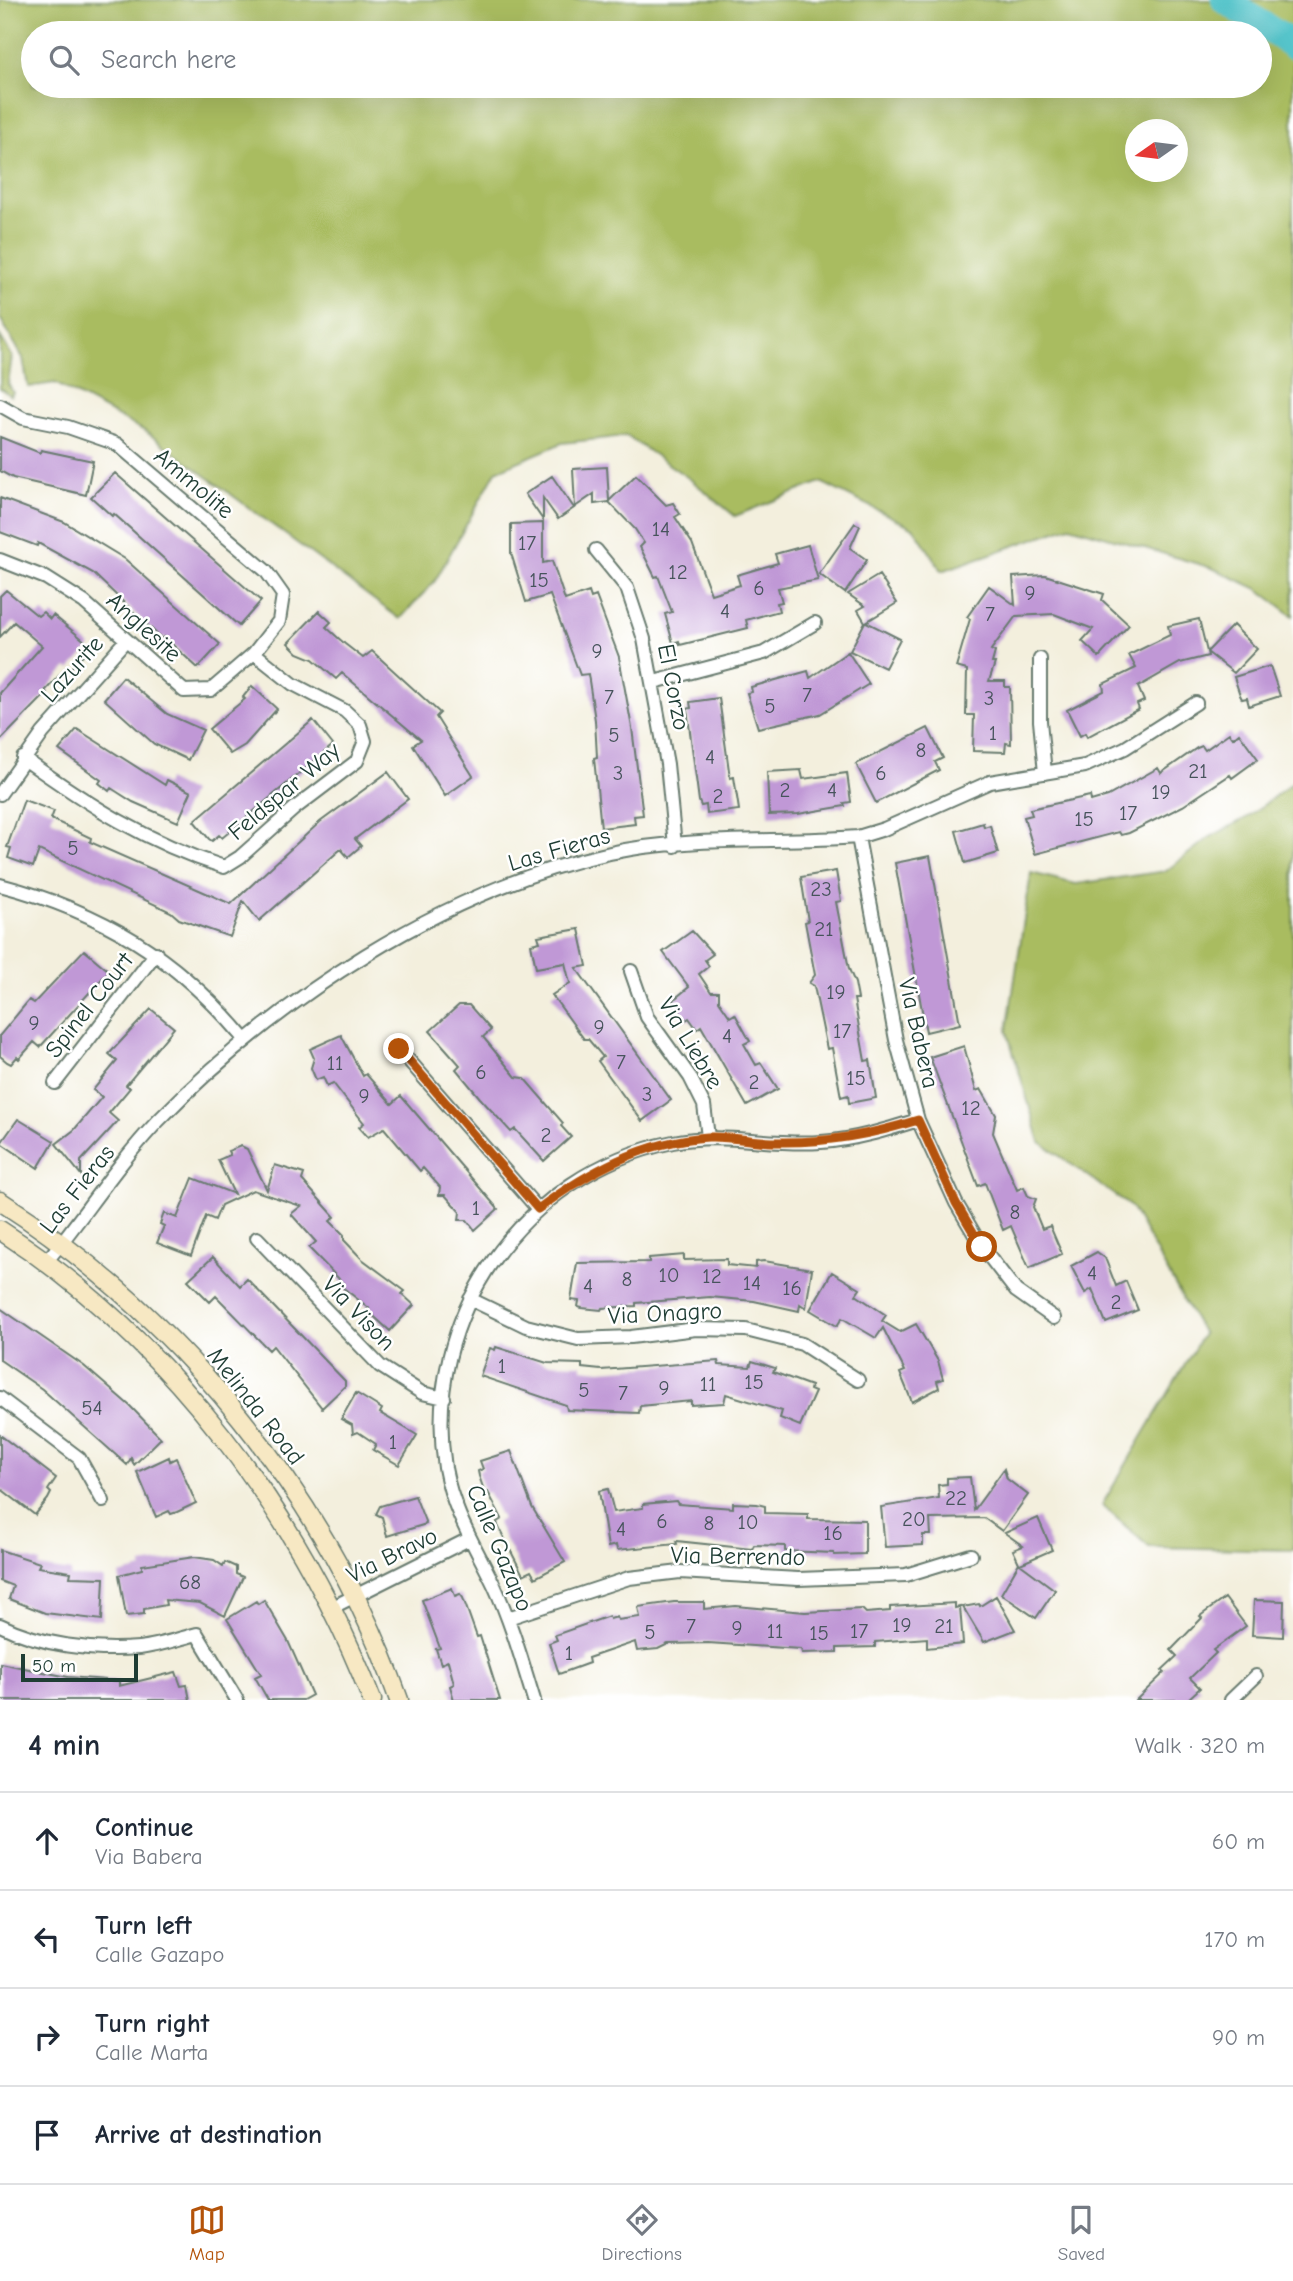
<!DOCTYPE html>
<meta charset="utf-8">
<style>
:root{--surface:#fff;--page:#f6f6f7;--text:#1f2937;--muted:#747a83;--line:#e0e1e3;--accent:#b45309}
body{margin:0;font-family:"Comic Neue",sans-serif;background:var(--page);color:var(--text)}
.compass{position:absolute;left:1125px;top:119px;width:63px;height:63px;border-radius:50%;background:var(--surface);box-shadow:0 7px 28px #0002;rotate:256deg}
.scale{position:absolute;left:21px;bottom:18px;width:117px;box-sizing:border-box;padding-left:7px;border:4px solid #1f3d34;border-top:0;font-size:19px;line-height:24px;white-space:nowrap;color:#1f3d34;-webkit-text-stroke:5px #fff;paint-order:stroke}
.stop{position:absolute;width:21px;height:21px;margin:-16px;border:5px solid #b45309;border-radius:50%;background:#fff}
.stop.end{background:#b45309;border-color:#fff;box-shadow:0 2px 7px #0008}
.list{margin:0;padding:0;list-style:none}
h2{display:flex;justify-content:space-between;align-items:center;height:91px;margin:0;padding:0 28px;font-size:30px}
h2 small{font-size:23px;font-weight:400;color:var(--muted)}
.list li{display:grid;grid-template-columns:46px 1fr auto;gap:21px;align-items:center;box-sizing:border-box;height:98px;padding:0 28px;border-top:2px solid var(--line)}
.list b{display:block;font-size:26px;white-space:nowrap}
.list p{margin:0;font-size:23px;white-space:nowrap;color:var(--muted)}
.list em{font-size:23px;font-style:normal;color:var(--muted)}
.icon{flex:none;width:38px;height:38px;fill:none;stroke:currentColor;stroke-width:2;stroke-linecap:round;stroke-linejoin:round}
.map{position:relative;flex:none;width:1293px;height:1700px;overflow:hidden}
.search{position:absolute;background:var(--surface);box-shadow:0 7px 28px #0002;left:21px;right:21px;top:21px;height:77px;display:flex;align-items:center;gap:18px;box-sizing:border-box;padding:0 24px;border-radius:38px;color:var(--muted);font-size:26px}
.sheet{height:483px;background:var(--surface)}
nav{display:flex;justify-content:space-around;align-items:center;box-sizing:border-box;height:98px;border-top:2px solid var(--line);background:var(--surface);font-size:19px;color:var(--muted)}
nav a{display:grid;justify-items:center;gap:4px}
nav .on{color:var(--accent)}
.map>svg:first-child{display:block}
</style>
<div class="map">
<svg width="1293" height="1700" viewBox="0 0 1293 1700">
<rect width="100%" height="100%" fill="#fff"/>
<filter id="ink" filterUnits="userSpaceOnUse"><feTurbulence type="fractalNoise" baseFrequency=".0143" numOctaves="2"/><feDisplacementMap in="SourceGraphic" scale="14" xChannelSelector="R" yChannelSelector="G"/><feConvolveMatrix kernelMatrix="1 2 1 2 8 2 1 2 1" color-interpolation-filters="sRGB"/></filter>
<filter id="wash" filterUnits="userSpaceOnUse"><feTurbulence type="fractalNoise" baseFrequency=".00686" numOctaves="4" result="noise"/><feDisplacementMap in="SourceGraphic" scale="28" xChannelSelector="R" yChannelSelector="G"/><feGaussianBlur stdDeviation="1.57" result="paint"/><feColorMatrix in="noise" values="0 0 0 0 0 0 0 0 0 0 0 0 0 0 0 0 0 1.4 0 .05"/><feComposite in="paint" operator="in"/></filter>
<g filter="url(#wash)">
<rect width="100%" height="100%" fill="#f3efdd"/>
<!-- green -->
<path fill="#a9bc60" stroke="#647c4a" stroke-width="2" fill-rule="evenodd" d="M0,0H1293V616L1258,589L1212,568L1070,526L942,571L914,528L821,482L735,516L690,479L627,436L562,443L496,471L435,581L400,619L145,431L55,383L28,387L23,358L0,318ZM33,33H1260V86H33ZM1136,130H1178V172H1136Z
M0,336L12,356L8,384L13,392L11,396L0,388Z
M1293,782V1550L1149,1547L1102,1505L1203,1334L1131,1207L1040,1142L1007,1031L1031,873L1076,884L1166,871L1210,837L1248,817Z"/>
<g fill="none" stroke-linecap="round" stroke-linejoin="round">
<!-- river -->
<path stroke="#57c5cb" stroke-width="28" d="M1225,0L1293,45"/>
</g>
<g id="blocks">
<!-- building -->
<path fill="#c098d6" d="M0,437L40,453L41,450L93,461L86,495L13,478L0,471Z
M607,467L609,501L636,475L666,505L673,503L680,514L675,517L692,543L711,594L740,585L737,575L778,563L775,554L808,545L818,580L778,588L782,602L777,603L779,611L746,620L748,628L680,645L679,641L673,643L665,614L672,612L658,576L655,577L640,547L644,543L635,529L609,502L594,504V494L575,507L573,469Z
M115,473L261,601L239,626L114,514L112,516L91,497Z
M552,476L574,508L558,519L543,498V520L525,494Z
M0,498L64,522L125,559L220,644L198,668L164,637L162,639L93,573L38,543L37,546L0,532Z
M543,523V563L552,561L565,600L589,592L591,598L596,596L619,657L632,728L643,815L634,816L635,824L601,828L594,758L597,757L595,720L588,674L580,675L550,595L526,602L511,553V524Z
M855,523L860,526L850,548L867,560L845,593L819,574Z
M879,575L897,603L866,622L900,639L885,668L850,651L865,622L858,610L865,606L848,594Z
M1045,575L1104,594L1102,600L1129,625L1099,657L1082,641L1093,629L1054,614L1016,616L991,650L995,652L992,663H995L989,681H1005V687H1010L1011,744L1006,743L1005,752L973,751L974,715H966L967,670L956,667L970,619L967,617L989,586L1015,605L1013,577Z
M6,590L38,616L43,612L50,619L53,615L91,646L70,669L67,667L45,691L47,693L0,741V693L42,646L14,622L0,637V596Z
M319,611L331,622L326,627L345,644L363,658L372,651L440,713L436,717L473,776L445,796L413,745L421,740L342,673L336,679L313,659L298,653L288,643Z
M1199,619L1208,656L1180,663L1138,687L1144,701L1137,704L1139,709L1087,737L1085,733L1080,736L1067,710L1104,691L1103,684L1136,668L1129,655L1170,635L1168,626Z
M1233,625L1257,649L1234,673L1207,652Z
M848,652L869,684L820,714L758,728L747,693L752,692L751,687L808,671L810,678Z
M1270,666L1280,696L1249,706L1247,698L1242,699L1240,695L1234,677Z
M123,677L167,714L203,730L188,760L154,744L104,699Z
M252,686L277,709L245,745L230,754L209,729L245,699L243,697Z
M719,698L730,778L734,777L739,810L707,814L706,805L701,806L699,801L687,709L691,708L690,702Z
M313,720L333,745L222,838L219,835L212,841L209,839L194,821Z
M928,728L943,758L935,762L939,770L876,803L856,764Z
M77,729L165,785L167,780L191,792L178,822L133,802L111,788L109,791L99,783L101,780L59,750Z
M1229,733L1233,738L1239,733L1258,759L1232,778L1230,775L1183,806L1129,833L1121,835L1119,832L1035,854L1024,817L1032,815L1030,809L1090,796L1091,801L1108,796L1158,768L1161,773L1197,748L1202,746L1205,750Z
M801,770L803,779L847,773L851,802L844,803L845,806L798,814L769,815L767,772Z
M388,772L408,799L355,839L361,846L348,857L341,849L259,921L243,901L230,937L179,919L171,912L39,850L33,867L8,858L11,848L7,847L24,800L54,811L51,819L91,838L90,842L231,904L320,822Z
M983,823L984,827L990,825L998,853L965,863L956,831Z
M930,856L960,1024L926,1032L895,863Z
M836,871L841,901L836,902L849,969L855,983L858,999H854L865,1061L870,1060L876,1098L849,1103L848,1095L841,1097L832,1048L827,1049L814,986L809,983L815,975L805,922L808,921L801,877Z
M579,929L587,966L576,968L671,1100L642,1121L598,1061L603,1057L588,1039H584L552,995L570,983L565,963L536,968L531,944L540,942L538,936Z
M692,931L713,954L705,960L709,966L699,974L711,992H719V1001L730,1017L735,1014L750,1041L744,1044L756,1065L761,1063L778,1089L747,1106L701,1026L697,1029L689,1018L686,1020L672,1001L689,987L663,952Z
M84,950L109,971L40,1047L34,1042L19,1059L17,1057L11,1064L7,1062L0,1056V1035L29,1000L34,1003Z
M459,1005H469L491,1030L483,1037L516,1077L524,1078L563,1123L561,1126L571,1137L544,1161L515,1129L511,1132L480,1098L456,1069L460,1065L430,1031Z
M151,1009L174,1028L126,1085L130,1088L109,1113L118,1121L81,1161V1175L56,1144L74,1130L102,1097L93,1090L117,1061L109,1054Z
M341,1035L363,1076L366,1074L392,1104L401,1096L498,1209L475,1230L467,1220H459L460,1212L445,1195H439L440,1187L423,1168L420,1171L384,1128L368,1137L359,1127L364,1123L333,1083L327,1086L323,1077L316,1080L311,1068L314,1058L310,1049Z
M964,1046L976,1091L981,1089L996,1115L993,1133L1017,1190L1024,1187L1028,1196L1036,1199L1033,1207L1042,1229L1050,1226L1062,1254L1029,1268L1011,1226L1003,1230L985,1183L978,1186L930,1057Z
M18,1119L54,1141L38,1168L1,1143Z
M241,1146L247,1149L267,1190L275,1165L304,1174L302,1180L335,1217L330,1221L344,1235V1240L362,1259L405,1291L402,1294L414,1305L390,1331L367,1310L369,1308L341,1286L343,1283L309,1248L316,1242L291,1214L301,1206L253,1190L221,1205L215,1220L206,1216L191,1256L157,1243L164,1226L160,1224L164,1213L177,1218L193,1178L234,1194L218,1160L230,1155L228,1151Z
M1097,1252L1105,1258L1116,1286L1126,1281L1138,1310L1106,1323L1092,1289L1085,1293L1071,1266Z
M684,1255V1260L727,1259V1265L756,1268V1262L764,1261L812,1269L806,1308L800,1304L799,1311L754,1301L710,1297L636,1303V1306L602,1308L601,1310L582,1308L578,1307L579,1301L571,1300L577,1263L649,1262V1258Z
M213,1257L240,1286L247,1279L345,1381V1386L322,1408L273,1346L269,1350L216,1296L210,1302L188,1280Z
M832,1272L860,1289L856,1295L886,1315L882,1321L900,1332L916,1324L938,1361L943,1379L937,1381L939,1388L912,1402L900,1373L905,1371L883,1328L876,1338L842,1318L837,1326L810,1310Z
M0,1308L84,1366L130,1406L161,1438L134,1465L131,1458L127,1465L42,1389L0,1360Z
M496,1347L547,1363L582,1364V1368L601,1370L718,1361L719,1365L750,1367L752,1361L775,1368L773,1372L811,1386L810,1390L815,1392L800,1426L780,1418L782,1411L726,1394L724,1403L691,1405V1401L660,1404L640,1406L639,1413L567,1410L566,1405L480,1376L490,1348L495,1350Z
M356,1393L382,1409L380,1413L417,1435L399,1465L373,1450L376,1444L358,1432L353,1434L352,1425L341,1419Z
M0,1435L56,1478L48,1490L51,1493L48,1499L35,1515L0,1488Z
M511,1451L532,1507L565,1562L535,1578L531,1571L523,1575L498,1526L497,1522L502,1519L488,1492L485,1493L479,1476L478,1471L483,1469L480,1461Z
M169,1457L170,1461L176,1458L196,1503L177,1512L171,1514L169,1511L156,1517L137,1472Z
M1004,1469L1007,1479L1028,1495L1002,1531L984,1518L930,1519L931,1535H923V1545L885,1547L881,1507L939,1498L938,1485L947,1484V1478L970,1477L974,1510Z
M608,1489L614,1512L643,1508V1504L676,1501L678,1504L733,1508V1503L757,1504L765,1506V1513L808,1514V1519L865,1520V1554L834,1555V1553L785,1551V1546L754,1545L752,1549L676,1541L677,1544L617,1550L616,1545L608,1547L599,1491Z
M415,1496L426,1524L387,1536L382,1517L376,1514L380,1506Z
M1038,1518L1052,1550L1020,1564L1055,1590L1036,1618L1001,1594L1019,1563L1013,1550L1023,1546L1005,1533Z
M0,1550L40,1563L38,1567L71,1572L70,1577L104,1578L102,1620L45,1613L9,1599L13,1586L0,1581Z
M194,1557L214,1560L223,1566L225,1562L236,1567V1574L243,1577L225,1616L200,1603L165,1600L166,1605L144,1609V1614L126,1616L119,1575L142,1569V1565Z
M452,1588L455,1596L460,1594L463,1598L477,1637L480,1636L500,1700H454L450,1686L454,1684L448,1661L441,1664L436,1649L440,1648L422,1600Z
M996,1596L1015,1630L984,1642L963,1607L979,1604L980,1606Z
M1225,1598L1246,1626L1213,1650L1216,1653L1190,1678L1200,1688L1187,1700H1136L1165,1672L1162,1670L1177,1656L1171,1650L1202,1618L1200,1616Z
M264,1600L288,1641L312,1695L303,1700H268L255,1677L261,1674L227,1619L256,1601L258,1604Z
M1254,1600L1284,1601L1283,1637L1252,1635Z
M674,1602H704V1609L736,1606L805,1612L862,1609L866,1613L890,1611V1607L955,1603V1608L960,1607L963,1644L927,1648V1638L875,1642V1647L837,1648V1652L802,1653L801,1649L708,1643L668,1644L658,1649L637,1651L635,1642L588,1658L589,1663L559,1674L549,1643L557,1640L555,1635L609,1616L610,1619L617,1617L618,1620L640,1617L638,1607Z
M0,1663L68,1677L119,1681V1686L176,1672L181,1686L187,1685L190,1700H0Z"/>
</g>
</g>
<g filter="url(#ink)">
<use href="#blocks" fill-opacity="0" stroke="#697b6f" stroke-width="2"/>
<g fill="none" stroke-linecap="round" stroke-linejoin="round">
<defs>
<path id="minor" d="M0,405L23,418L68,427L117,444L266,571L283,595L279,621L254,653L211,690L184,691L84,602L46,578L0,560
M596,550L627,588L644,639L667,764L675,846
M1040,659V721L1045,773
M654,682L764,653L815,623
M23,758C89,805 146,842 224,867L240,857L295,808L357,761L365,741L360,725L345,711L293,684L254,653
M0,794L43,733L126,640
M858,837L896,1040L918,1120L956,1203L982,1247L1016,1291L1054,1318
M0,885C103,912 176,957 245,1039
M631,971L647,1017L690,1077L704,1105L708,1137
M399,1049L538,1209
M55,1083L156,953
M257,1238L380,1366L422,1393L444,1398
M46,1262C84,1216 117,1164 158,1121C277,999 442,890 610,853C688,836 778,843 858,837L884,829L990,782L1085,766L1125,748L1196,703
M470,1299L526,1326L578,1339L631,1337L696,1329L746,1330L802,1344L858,1380
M0,1398L79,1458L103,1501
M333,1607L469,1539
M508,1618L629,1578L680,1572L798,1579L906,1575L971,1555
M0,1625C40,1645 94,1652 139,1648C158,1646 178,1639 197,1634L237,1700
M534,1700C522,1661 511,1622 494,1585C475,1546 453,1512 445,1468C421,1316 523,1173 673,1142C723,1132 771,1146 821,1142C854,1140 886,1130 918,1120
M1231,1700L1256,1676"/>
<path id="secondary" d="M0,1201C180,1316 328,1498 399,1700
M0,1230C170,1340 299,1513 372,1700"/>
</defs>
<!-- minor casing -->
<use href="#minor" stroke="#697b6f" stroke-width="16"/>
<!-- secondary casing -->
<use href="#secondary" stroke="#697b6f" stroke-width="21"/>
<!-- minor -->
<use href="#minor" stroke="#fff" stroke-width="12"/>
<!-- secondary -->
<use href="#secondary" stroke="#f7e8c3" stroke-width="18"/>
</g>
</g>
<g fill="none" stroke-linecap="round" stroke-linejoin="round" filter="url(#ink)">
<!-- route -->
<path stroke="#b45309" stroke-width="9" d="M399,1049L538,1209C588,1172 644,1141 708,1137C731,1136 754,1142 777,1142C827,1143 871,1135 918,1120L956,1203L982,1247"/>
</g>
<g text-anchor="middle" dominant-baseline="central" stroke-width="5" stroke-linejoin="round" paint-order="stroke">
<!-- number labels -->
<g font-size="21" fill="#47545c">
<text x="661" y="529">14</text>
<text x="527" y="543">17</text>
<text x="678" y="572">12</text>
<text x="539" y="580">15</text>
<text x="759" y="588">6</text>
<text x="1030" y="593">9</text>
<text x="725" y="611">4</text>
<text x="990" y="614">7</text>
<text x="597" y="651">9</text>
<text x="807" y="695">7</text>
<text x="609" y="697">7</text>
<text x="989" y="698">3</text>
<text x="770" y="706">5</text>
<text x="993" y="733">1</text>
<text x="614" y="735">5</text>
<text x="921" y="750">8</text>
<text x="710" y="757">4</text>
<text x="1198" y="771">21</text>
<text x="618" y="773">3</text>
<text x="881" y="773">6</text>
<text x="785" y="790">2</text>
<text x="832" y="790">4</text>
<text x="1161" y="792">19</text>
<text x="718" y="796">2</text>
<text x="1128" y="813">17</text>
<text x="1084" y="819">15</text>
<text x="73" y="848">5</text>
<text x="821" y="889">23</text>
<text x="824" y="929">21</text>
<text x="836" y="992">19</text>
<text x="34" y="1023">9</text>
<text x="599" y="1027">9</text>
<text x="842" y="1031">17</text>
<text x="727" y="1036">4</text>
<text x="621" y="1062">7</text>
<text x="335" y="1063">11</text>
<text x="481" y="1072">6</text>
<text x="856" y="1078">15</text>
<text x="754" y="1082">2</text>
<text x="647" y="1094">3</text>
<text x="364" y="1096">9</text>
<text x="971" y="1108">12</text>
<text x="546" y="1135">2</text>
<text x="476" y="1208">1</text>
<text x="1015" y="1212">8</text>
<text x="1092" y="1273">4</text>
<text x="669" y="1275">10</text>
<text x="712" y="1276">12</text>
<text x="627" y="1279">8</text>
<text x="752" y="1283">14</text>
<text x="588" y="1286">4</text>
<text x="792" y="1288">16</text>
<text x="1116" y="1302">2</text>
<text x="502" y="1366">1</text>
<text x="754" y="1382">15</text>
<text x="708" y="1384">11</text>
<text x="664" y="1388">9</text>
<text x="584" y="1390">5</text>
<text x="623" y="1393">7</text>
<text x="92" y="1408">54</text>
<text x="393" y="1442">1</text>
<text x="956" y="1498">22</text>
<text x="914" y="1519">20</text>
<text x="662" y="1521">6</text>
<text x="748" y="1522">10</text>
<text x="709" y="1523">8</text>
<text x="621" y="1529">4</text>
<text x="833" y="1533">16</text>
<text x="190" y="1582">68</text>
<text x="902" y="1625">19</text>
<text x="691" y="1626">7</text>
<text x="944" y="1626">21</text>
<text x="737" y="1628">9</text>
<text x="775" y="1631">11</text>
<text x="859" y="1631">17</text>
<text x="650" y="1632">5</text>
<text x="819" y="1633">15</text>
<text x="569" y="1653">1</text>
</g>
<!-- street labels -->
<g font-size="24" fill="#1f3d34" stroke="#fff">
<text transform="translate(194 483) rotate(40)">Ammolite</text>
<text transform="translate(144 627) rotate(42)">Anglesite</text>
<text transform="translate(72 669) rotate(-48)">Lazurite</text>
<text transform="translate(674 687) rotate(79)">El Corzo</text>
<text transform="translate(284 791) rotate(-40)">Feldspar Way</text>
<text transform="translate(559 849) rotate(-16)">Las Fieras</text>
<text transform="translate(89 1005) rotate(-52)">Spinel Court</text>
<text transform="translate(919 1033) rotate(77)">Via Babera</text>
<text transform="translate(691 1043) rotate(59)">Via Liebre</text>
<text transform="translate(77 1189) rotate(-52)">Las Fieras</text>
<text transform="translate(359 1313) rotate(46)">Via Vison</text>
<text transform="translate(665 1313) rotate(-3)">Via Onagro</text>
<text transform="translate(256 1406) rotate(52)">Melinda Road</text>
<text transform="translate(500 1548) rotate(67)">Calle Gazapo</text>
<text transform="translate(392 1555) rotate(-26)">Via Bravo</text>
<text transform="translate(738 1556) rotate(1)">Via Berrendo</text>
</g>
</g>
</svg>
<svg class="compass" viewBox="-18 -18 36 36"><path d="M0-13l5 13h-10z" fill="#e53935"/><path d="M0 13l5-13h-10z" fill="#747a83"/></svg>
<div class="scale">50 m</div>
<div class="stop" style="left:982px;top:1247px"></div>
<div class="stop end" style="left:399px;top:1049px"></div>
<div class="search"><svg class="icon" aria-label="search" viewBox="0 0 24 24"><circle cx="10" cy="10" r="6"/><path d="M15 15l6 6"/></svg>Search here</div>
</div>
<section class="sheet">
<h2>4 min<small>Walk · 320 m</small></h2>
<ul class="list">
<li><svg class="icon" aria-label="ahead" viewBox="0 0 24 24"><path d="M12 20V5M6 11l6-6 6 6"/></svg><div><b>Continue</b><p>Via Babera</p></div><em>60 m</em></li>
<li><svg class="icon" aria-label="left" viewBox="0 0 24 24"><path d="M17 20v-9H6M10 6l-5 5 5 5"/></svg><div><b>Turn left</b><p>Calle Gazapo</p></div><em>170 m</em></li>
<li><svg class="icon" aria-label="right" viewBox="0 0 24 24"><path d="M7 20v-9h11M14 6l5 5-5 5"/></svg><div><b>Turn right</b><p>Calle Marta</p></div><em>90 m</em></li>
<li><svg class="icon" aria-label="arrive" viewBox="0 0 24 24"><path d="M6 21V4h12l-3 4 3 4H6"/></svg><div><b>Arrive at destination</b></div></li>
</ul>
</section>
<nav>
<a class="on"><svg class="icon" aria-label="map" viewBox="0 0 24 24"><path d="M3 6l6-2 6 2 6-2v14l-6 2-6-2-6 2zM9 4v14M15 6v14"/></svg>Map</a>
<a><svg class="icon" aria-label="directions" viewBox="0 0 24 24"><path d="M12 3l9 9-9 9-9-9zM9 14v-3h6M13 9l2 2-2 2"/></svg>Directions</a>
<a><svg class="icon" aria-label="saved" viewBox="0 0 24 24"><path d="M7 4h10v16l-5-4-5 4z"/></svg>Saved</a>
</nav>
